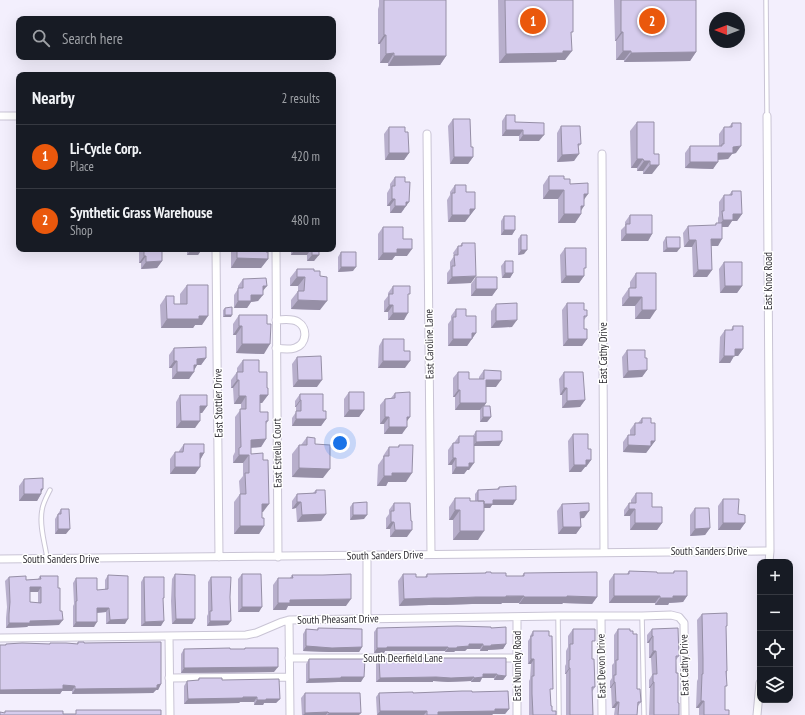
<!DOCTYPE html>
<meta charset="utf-8">
<style>
:root{--surface:#171b24;--page:#20242c;--text:#f1f3f6;--muted:#9ea1a6;--line:#363941;--accent:#ea580c}
body{margin:0;font-family:"PT Sans Narrow",sans-serif;background:var(--page);color:var(--text)}
.controls{position:absolute;right:12px;bottom:12px;display:grid;overflow:hidden;border-radius:8px;box-shadow:0 4px 16px #0002}
.controls button{width:36px;height:36px;display:grid;place-items:center;padding:0;border:0;border-bottom:1px solid var(--line);background:var(--surface);color:var(--text);font:20px sans-serif}
.compass{position:absolute;left:709px;top:12px;width:36px;height:36px;border-radius:50%;background:var(--surface);box-shadow:0 4px 16px #0002;rotate:270deg}
.you{position:absolute;left:340px;top:443px;width:14px;height:14px;margin:-10px;border:3px solid #fff;border-radius:50%;background:#1a73e8;box-shadow:0 0 0 6px #1a73e833}
.badge{display:grid;place-items:center;width:26px;height:26px;border-radius:50%;background:var(--accent);color:#fff;font-size:13px;font-weight:700}
.pin{position:absolute;translate:-50% -50%;border:2px solid #fff;box-shadow:0 1px 4px #0006}
.list{margin:0;padding:0;list-style:none}
h2{display:flex;justify-content:space-between;align-items:center;height:52px;margin:0;padding:0 16px;font-size:17px}
h2 small{font-size:13px;font-weight:400;color:var(--muted)}
.list li{display:grid;grid-template-columns:26px 1fr auto;gap:12px;align-items:center;box-sizing:border-box;height:64px;padding:0 16px;border-top:1px solid var(--line)}
.list b{display:block;font-size:15px;white-space:nowrap}
.list p{margin:0;font-size:13px;white-space:nowrap;color:var(--muted)}
.list em{font-size:13px;font-style:normal;color:var(--muted)}
.icon{flex:none;width:22px;height:22px;fill:none;stroke:currentColor;stroke-width:2;stroke-linecap:round;stroke-linejoin:round}
.map{position:relative;flex:none;width:805px;height:715px;overflow:hidden}
.search{position:absolute;background:var(--surface);box-shadow:0 4px 16px #0002;left:16px;top:16px;width:320px;height:44px;display:flex;align-items:center;gap:10px;box-sizing:border-box;padding:0 14px;border-radius:8px;color:var(--muted);font-size:15px}
.panel{position:absolute;background:var(--surface);box-shadow:0 4px 16px #0002;left:16px;top:72px;width:320px;height:180px;border-radius:8px}
.map>svg:first-child{display:block}
</style>
<div class="map">
<svg width="805" height="715" viewBox="0 0 805 715">
<rect width="100%" height="100%" fill="#f3effd"/>
<g fill="none" stroke-linecap="round" stroke-linejoin="round">
<defs>
<path id="service" d="M766,0L767,116
M47,558C45,543 39,526 42,510C43,503 47,496 50,490
M558,616L559,715
M642,616L644,715"/>
<path id="minor" d="M0,116H19
M767,116L770,551L769,562
M427,134L431,554
M602,154L604,552
M216,249L219,557
M276,249L278,557
M276,320C283,320 292,318 298,322C308,328 307,344 295,348C289,350 282,349 276,348
M367,555V619
M0,559L770,551
M517,617V715
M601,617L602,715
M289,620L290,715
M169,636L170,715
M0,638L246,635L256,633L282,622L289,620L558,616H642L671,615L679,617L684,623L685,715
M289,658H517
M169,678L289,677
M757,715L760,683"/>
</defs>
<!-- service casing -->
<use href="#service" stroke="#c9c4d5" stroke-width="5.5"/>
<!-- minor casing -->
<use href="#minor" stroke="#c9c4d5" stroke-width="9"/>
<!-- service -->
<use href="#service" stroke="#fff" stroke-width="3.5"/>
<!-- minor -->
<use href="#minor" stroke="#fff" stroke-width="7"/>
</g>
<!-- wall -->
<path fill="#b8afcc" fill-rule="evenodd" d="M379,0H446V56L440,65L388,66V63H380V44H378V9L379,6Z
M498,0H573L571,35L565,60H557L556,62L499,63Z
M614,0H696V52L690,61L624,62V60H616V41H615Z
M506,115L515,122L539,141H519V136H502V121Z
M453,119L471,147L473,157L468,164H450L448,126Z
M637,122H654L652,174H643V171H637V168H631L630,131Z
M732,123L736,153L732,154L728,159L718,160L713,169L685,168V153L690,146H719V134L724,127H729Z
M561,126L581,144L578,147L574,161L557,162V133Z
M389,127L405,132L409,153L404,160H385L384,134Z
M549,176L564,179L570,184L581,210V214L575,223H558V199H543V185Z
M395,177L404,209L401,213H390V206H387V193L390,188V184Z
M455,185L466,192L475,209L465,222H448L447,200L450,195V192Z
M732,191L742,214L737,221H732L728,227H722L718,246H711L712,270L707,277H693L692,247H684L683,233L688,226H715L716,223H718V218L719,216V202L724,195H729Z
M630,215L652,234L648,241H621V230L625,226V222Z
M504,216L515,230L512,235H501V221Z
M383,227L403,239L407,256H395L392,260H378V234Z
M521,235L524,254L518,255V239Z
M666,237L677,252H663V242Z
M462,243L471,283L447,284V273L450,269V262L454,256L453,253L458,246H460Z
M565,248L584,271V276L579,283H561L560,255Z
M139,249H162V261L157,268L141,269V263H139Z
M187,249H202L198,255H187Z
M231,249H266L268,259L261,268H231Z
M291,249H320L314,261H307V255H291Z
M341,252L353,271L338,272V257Z
M505,261L513,273L510,278H502L501,266Z
M724,262L742,286L737,293H720L719,269Z
M297,269L314,271L320,310L291,309V300L298,291V286H290V278Z
M636,273L650,319H635V306H622V298L629,288H630V282Z
M476,277L497,289L492,296H471V284Z
M243,279L263,291L258,301L251,302L247,308H234V295L238,289V286Z
M187,285L202,325H195L193,328H161L160,305L166,296L174,304H180V294Z
M393,286L408,296L404,320H388V312H384V301L388,296V293Z
M567,303L584,310L587,316L584,320V329L587,339L582,346H563L562,310Z
M496,304L512,327L491,328V311Z
M225,308L231,317H223V310Z
M456,309L466,316L476,333L467,346H448V324L451,320V316Z
M239,315L264,354L236,353V335H233V324Z
M733,326L743,349L738,356H734L730,363H719L720,337L725,330H731Z
M383,339L404,351L405,368H378L379,346Z
M174,348L206,358L201,365H197L189,379H172V368H169V355Z
M627,350L645,358L647,370L642,377L623,378L622,357Z
M297,357L317,387H293L292,364Z
M243,360L259,372L267,388L268,395L262,403H260V412L268,421L266,424V439L261,447L251,448V454L263,512H262V518L264,526L259,534H234V502L240,494L239,481L243,476V463H233V456L235,452V417L241,409V404H234L233,388H231V380L237,372V368Z
M484,370L496,387H486V403L484,406L491,417L487,422H480V410H455V397H453V378L458,372L469,379H479V377Z
M564,372L585,400L580,407L562,408V395H560L559,379Z
M349,392L364,410L359,417H344V399Z
M395,393L407,422L402,434H384V424H380V405L385,399L391,398Z
M300,394L323,411L326,419L321,426H292V418L296,412V407H295V401Z
M180,395L207,406L202,413H200L195,428H176V402Z
M642,418L651,423L655,441L646,453L623,452V442L628,435H630V430L635,423H638Z
M476,431L502,441L499,446H474L469,470H467L464,474H452V465H448V450L453,443H454L459,436H473Z
M573,434L588,449L591,460L586,467H585L581,472H569L568,441Z
M307,437L315,444L323,478L292,477V454L299,445H301Z
M184,444L204,453L200,460V467L195,474H170V459L175,452H179V451Z
M399,445L406,482H388L386,486H377L378,465L383,458V456L389,447H398Z
M24,479L43,489L41,492V494L37,501H19V486Z
M499,487L513,505H492L490,508H484L478,540H453V520H449V507L455,498L470,501H475V494L478,490L497,489Z
M316,490L326,514L321,521L297,522L296,508L292,509V501L297,494L313,493Z
M636,493L652,507L662,523L657,530H630V516H624V510L629,503H631V500Z
M723,499L745,523L740,530H718V506Z
M353,503L364,519L350,520V507Z
M394,503L407,537H390V529H386V518L389,514V510Z
M562,504L584,518H580L581,527L576,534H558L557,511Z
M695,508L710,528L705,535L690,536V515Z
M61,509L66,534H55V519Z
M629,571L657,573H673L674,571L687,596L683,602L669,603L668,605H655V603H609V581L614,574H627Z
M486,572L506,576H522L524,573L597,597L592,604L563,603L562,604H519V603H502L501,604H472L444,605H429L399,606L398,581L403,574L416,577H425L427,574L485,573Z
M175,574L195,619L192,624H172L171,601L172,579Z
M242,574L259,612H238V579Z
M108,575L125,624H106V612L97,613L94,627H73V606L74,604L73,583L76,578L97,590H105V580Z
M292,575L346,606H288L286,610H273V585L278,578H290Z
M40,576L59,625L28,626L27,627L6,628V618L7,607L5,581L9,577L26,580L38,579ZM30,592H38V603L30,602Z
M144,577L163,599L161,626H141V582Z
M211,577L228,625L207,626V616L208,614V582Z
M702,614L726,627L727,673L725,688V710L729,715H699V708H696L697,681L698,679V664L697,620Z
M318,628L362,647L359,652H329L303,651V634L306,629L317,630Z
M377,628H491L506,644L503,649L488,650V651H480V649H467L465,651H455L454,652H445V651H385L384,653H374V632Z
M573,629L592,646V659L595,687L592,692L593,715H566V674H565V666L566,664V651L568,647V636Z
M618,629L637,689L641,702L638,706L637,715H614L615,708H612L611,688H610V681L612,678V665L614,663V635Z
M652,629L679,656L676,660L678,703L679,715H649L650,688H649V680L652,675L651,658H649V643H647V635Z
M533,631L550,692L551,706L552,711L556,715H529V681L530,679L531,664H528V641L530,638V636Z
M78,642L84,643L161,684L158,690H156L153,693L72,694V691H62L60,694H0V645H5L6,644H77Z
M245,648L274,672L181,673V654L184,649H244Z
M415,658L506,676L503,680H494V678H482L480,682H471V681L448,682L433,681V682H376V663L379,659L414,660Z
M309,659L361,682H338L306,683V664Z
M199,678L222,680L280,699L276,703H264L263,705H254V702H240L239,703L184,704V686L187,681H197Z
M472,692L509,709L505,714H493L492,715H377L376,697L379,693H413Z
M305,693L359,715H302L301,698Z"/>
<!-- shaded-wall -->
<path fill="#968fa6" d="M621,32H623L616,41H615Z
M384,35H386L380,44H378Z
M563,51H572L565,60H557L556,62L499,63L506,54Z
M623,51H631L624,60H616Z
M696,52L690,61L624,62L631,53Z
M394,53L388,63H380L386,54Z
M394,56H446L440,65L388,66Z
M506,130H523L519,136H502Z
M523,135H544L539,141H519Z
M741,146L736,153L732,154L728,159L713,160L718,153L733,147Z
M389,153H409L404,160H385Z
M579,154L574,161L557,162L562,155Z
M454,157H473L468,164H450Z
M637,159H643L637,168H631Z
M644,161H650L643,171H637Z
M690,162H718L713,169L685,168Z
M650,165H659L652,174H643Z
M549,190H564L558,199H543Z
M584,194H588L581,204Z
M392,199H395L390,206H387Z
M406,202H409L401,213H390L395,206Z
M581,206H584L579,214H581L575,223H558L564,214Z
M470,209H475L465,222H448L452,215Z
M733,214H742L737,221H732L728,227H718L723,220Z
M504,230H515L512,235H501Z
M626,234H652L648,241H621Z
M711,239H722L718,246H706Z
M689,240H696L692,247H684Z
M667,248H680L677,252H663Z
M192,249H202L198,255H187Z
M295,249H311L307,255H291Z
M319,249H320L317,255H319L314,261H307L312,255Z
M397,249H412L407,256H395L392,260H378L383,253Z
M521,250H527L524,254L518,255Z
M144,256H146L141,263H139Z
M237,258L268,259L261,268H231Z
M162,261L157,268L141,269L146,262Z
M341,267H356L353,271L338,272Z
M698,270H712L707,277H693Z
M505,273H513L510,278H502Z
M476,276L471,283L447,284L452,277Z
M566,276H584L579,283H561Z
M297,277H305L298,286H290Z
M263,286H267L262,292Z
M725,286H742L737,293H720Z
M476,289H497L492,296H471Z
M251,295H263L258,301L251,302L247,308H234L238,301Z
M629,297H642L635,306H622Z
M298,300L327,301L320,310L291,309Z
M389,305H393L388,312H384Z
M642,310H656L650,319H635Z
M393,313H408L404,320H388Z
M225,315H232L231,317H223Z
M199,316H208L202,325H195L193,328H161L167,319Z
M517,320L512,327L491,328L496,321Z
M239,326H242L236,335H233Z
M472,333H476L467,346H448L453,339Z
M568,339H587L582,346H563Z
M242,344H270L264,354L236,353Z
M735,349H743L738,356H734L730,363H719L724,356Z
M206,358L201,365H197L193,372H194L189,379H172L177,372L197,359Z
M174,361H177L172,368H169Z
M383,361H410L405,368H378Z
M647,370L642,377L623,378L628,371Z
M237,380H239L233,388H231Z
M298,380H322L317,387H293Z
M486,380H501L496,387H481Z
M564,388H567L562,395H560Z
M458,390H460L455,397H453Z
M260,395H268L262,403H254Z
M239,396H246L241,404H234Z
M300,400H301L296,407H295Z
M585,400L580,407L562,408L567,401Z
M460,403H486L483,408V406L480,410H455Z
M200,406H207L202,413H195Z
M349,410H364L359,417H344Z
M385,417H389L384,424H380Z
M407,417H410L405,424Z
M483,417H491L487,422H480Z
M296,419H326L321,426H292Z
M181,421H200L195,428H176Z
M389,427H407L402,434H384Z
M266,439L261,447L246,448L251,440Z
M502,441L499,446H473L476,442Z
M651,441H655L646,453L623,452L628,445Z
M200,453H204L200,460Z
M239,455H249L243,463H233Z
M453,458H456L452,465H448Z
M586,460H591L586,467H585L581,472H569L574,465Z
M469,463H474L469,470H467L464,474H452L456,467Z
M175,467H200L195,474H170Z
M299,468L330,469L323,478L292,477Z
M392,473H412L406,482H388L386,486H377L384,476Z
M41,489H43L40,494H41L37,501H19L24,494Z
M493,500H516L513,505H492L490,508H475L478,504Z
M297,502H301L296,508L292,509Z
M262,504H269L263,512H256Z
M629,509H635L630,516H624Z
M455,510H460L453,520H449Z
M589,511L584,518L575,519L580,512Z
M326,514L321,521L297,522L302,515Z
M353,515H367L364,519L350,520Z
M391,522H394L390,529H386Z
M635,523H662L657,530H630Z
M723,523H745L740,530H718Z
M240,526H264L259,534H234Z
M563,527H581L576,534H558Z
M710,528L705,535L690,536L695,529Z
M58,529H70L66,534H55Z
M395,530H412L407,537H390Z
M460,531H484L478,540H453Z
M30,587H41L38,592H27Z
M524,596L519,603H502L501,604H472L444,605H429L399,606L404,599Z
M567,596L597,597L592,604L563,603L562,604H519L524,597Z
M614,596H660L655,603H609Z
M673,596H687L683,602L669,603L668,605H655L660,598Z
M351,599L346,606H288L286,610H273L278,603L290,600Z
M242,607H262L259,612H238Z
M97,608H109L106,612L94,613Z
M128,619L125,624H106L110,620Z
M176,619H195L192,624H172Z
M63,620L59,625L28,626L27,627L6,628L9,623L30,621Z
M164,621L161,626H141L145,622Z
M210,621H231L228,625L207,626Z
M76,622H97L94,627H73Z
M652,636H653L649,643H647Z
M469,644H483L480,649H467L465,651H455L454,652H445L448,648L457,647Z
M506,644L503,649L488,650V651H480L483,646Z
M306,646L362,647L359,652H329L303,651Z
M387,647H448L445,651H385L384,653H374L377,648Z
M653,651H656L651,658H649Z
M531,659H534L531,664H528Z
M278,667L274,672L181,673L184,668Z
M569,668H570L566,674H565Z
M483,674H497L494,678H482L480,682H471L474,678Z
M497,675L506,676L503,680H494Z
M341,677H364L361,682H338L306,683L309,679Z
M436,677H474L471,681L448,682L433,681V682H376L380,678Z
M614,682H615L611,688H610Z
M653,682H654L650,688H649Z
M161,684L158,690H156L153,693L72,694L75,689Z
M63,685L75,686L72,691H62L60,694H0V690Z
M257,697L254,702H240L239,703L184,704L188,699Z
M266,699H280L276,703H264L263,705H254L257,700Z
M701,701H704L699,708H696Z
M616,702H619L615,708H612Z
M495,709H509L505,714H493L492,715H436L438,712Z
M380,711H427L424,715H377Z
M328,712L326,715H303L305,713Z
M329,713H361L359,715H327Z"/>
<!-- building -->
<path fill="#d6cced" stroke="#968fa6" fill-rule="evenodd" d="M384,0H446V56H394V53L386,54V35H384Z
M505,0H573V32H571L572,51H563V53L506,54Z
M621,0H696V52L631,53V51H623V32H621Z
M506,115H515V122L544,123V135H523V130H506Z
M453,119H470L471,147H473V157H454Z
M637,122H654V154H659V165H650V161H644L643,159H637Z
M732,123H741V146L733,147V153H718V162H690V146H722V144H724V127H732Z
M561,126H580L581,144H578L579,154L562,155Z
M389,127H405V132H408L409,153H389Z
M549,176H564V179H570V184L588,183V194H584V206H581V214H564V190H549Z
M395,177H405V182H410L409,202H406V206H395V199H392V186H395Z
M455,185H466V192H475V209H470V215H452V193H455Z
M732,191H741L742,214H733V220H723L722,211H724V195H732Z
M630,215H652V234H626V224H630Z
M504,216H515V230H504Z
M716,223H722V239H711L712,270H698L696,240H689L688,226L716,225Z
M383,227H403V239H412V249H397V253H383Z
M521,235H527V250H521Z
M666,237H680V248H667Z
M462,243H475L476,276L452,277V266H455L454,255H458V246H462Z
M565,248H586V268H584V276H566Z
M144,249H162V261L146,262V256H144Z
M237,249H266V252H268V259L237,258Z
M312,249H319V255H312Z
M341,252H356V267H341Z
M505,261H513V273H505Z
M724,262H742V286H725Z
M297,269H314V271H320V276L327,277V301L298,300V291H304L305,277H297Z
M636,273H656V310H642V297H629V288H636Z
M476,277H497V289H476Z
M266,278L267,286H263V295H251V301H238V288H243V279Z
M187,285H208V316H199V319H167L166,296H174V304H187Z
M393,286H410V294H408V313H393V305H389V294H393Z
M517,303V320L496,321V304Z
M567,303H584V310H587V316H584V329H587V339H568Z
M232,307V315H225V308Z
M456,309H466V316H476V333H472V339H453V317H456Z
M239,315H267V324H271L270,344H242V326H239Z
M733,326H743V349H735V356H724L725,330H733Z
M383,339H404V351H410V361H383Z
M206,347V358L197,359V365H194V372H177V361H174V348Z
M627,350H645V358H647V370L628,371Z
M321,356L322,380H298L297,357Z
M243,360H259V372H267V388H268V395H260V412H268V421H266V439L251,440V454L263,453V460H268L269,504H262V518H264V526H240V494H246L245,473H249V455H239V448L241,447L240,409H246V396H239V380H237V372H243Z
M484,370L501,371V380H486V403H460V390H458V372H469V379H484Z
M564,372H583L585,400L567,401V388H564Z
M349,392H364V410H349Z
M410,392V417H407V427H389V417H385V399L395,398V393Z
M300,394H323V411H326V419H296V411H301V400H300Z
M180,395H207V406H200V421H181Z
M483,406H490L491,417H483Z
M642,418H651V423H655V441H651V446L628,445V435H635V423H642Z
M476,431H502V441L476,442Z
M573,434H588V449H591V460H586V465H574Z
M459,436H474V463H469V467H456V458H453V443H459Z
M307,437L315,438V444L330,445V469L299,468V445H307Z
M184,444H204V453H200V467H175V452H183Z
M399,445H413L412,473H392V476H384V456H389V447H399Z
M43,478V489H41V494H24V479Z
M516,486V500H493V504H484V501H478V490L499,489V487Z
M316,490H325L326,514L302,515L301,502H297V494L316,493Z
M636,493H652V507H662V523H635V509H629V503H636Z
M455,498H470V501H484V531H460V510H455Z
M723,499H739L738,514L745,515V523H723Z
M367,502V515H353V503Z
M394,503H410L411,521H412V530H395L394,522H391V511H394Z
M589,503V511L580,512L581,527H563L562,504Z
M695,508H709L710,528L695,529Z
M61,509H69L70,529H58V514H61Z
M629,571L657,572V573H674V571H687V596H673V598H660V596H614V574H629Z
M486,572H491V573H506V576H524V573L597,572V597L567,596V597H524V596H506V597H476L449,598H434L404,599L403,574H416V577H427V574H433L486,573Z
M175,574L195,575V619H176L175,596Z
M242,574H261L262,607H242Z
M351,574V599L290,600V603H278V578H293L292,575H323Z
M108,575L128,576V619L110,620L109,608H97V622H76V601H77L76,578H97V590L108,589Z
M26,576V580L41,579L40,576H58V588H60V611H62L63,620L30,621V623H9V614L10,602L9,577ZM30,587H41V603L30,602Z
M144,577H164V598H163L164,621L145,622Z
M211,577H231L230,597L231,621H210V611H212Z
M727,613V626H726L727,671H726L727,686H725V710H729V715H704V701H701L702,674H703V659L702,614Z
M457,626L491,627V628L506,627V644L491,645V646H483V644H469V646L457,647V648H448V647H387V648H377V628Z
M318,628L362,629V647L332,648L306,646V629L318,630Z
M678,628L679,656H676V673H678V703H679V715H654V682H653V674H657L656,651H653V636H652V629Z
M573,629H595V641H592V659H594L595,687H592L593,715H570V668H569V660H570V644H573Z
M618,629H630V631H633V634H637V689H640L641,702H638L637,715H618L619,702H616L615,682H614V675H616V660H618Z
M533,631H549V636H552L553,689H550L551,706H552V711H556V715H533L532,694V676H534V659H531V636H533Z
M78,642H84V643L161,642V684L157,685V688L75,689V686L63,685V689L0,690V645H6V644L22,643L50,644V643H66L78,644Z
M230,648V649H245V648H278V667L184,668V649Z
M401,658V659L415,660V658H506V676L497,675V674H483V677L474,678V677L451,678L436,677L380,678L379,659Z
M309,659H365L364,677H341V678L309,679Z
M199,678H222V680L279,679L280,699H266V700H257V697H243V698L188,699L187,681L199,680Z
M462,691H472V692L508,691L509,709H495V711L438,712V715H427V711H380L379,693L413,692V693Z
M305,693H360L361,713H329L328,712L305,713Z
M76,710H161V715H0V712L5,713V711H63V714H76Z"/>
<g text-anchor="middle" dominant-baseline="central" stroke-width="3" stroke-linejoin="round" paint-order="stroke">
<!-- street labels -->
<g font-size="11" fill="#2e2c32" stroke="#fff">
<text transform="translate(768 281) rotate(-90)">East Knox Road</text>
<text transform="translate(429 344) rotate(-91)">East Caroline Lane</text>
<text transform="translate(603 353) rotate(-90)">East Cathy Drive</text>
<text transform="translate(218 403) rotate(-91)">East Stottler Drive</text>
<text transform="translate(277 453) rotate(-91)">East Estrella Court</text>
<text x="709" y="551">South Sanders Drive</text>
<text transform="translate(385 555) rotate(-1)">South Sanders Drive</text>
<text x="61" y="559">South Sanders Drive</text>
<text transform="translate(338 619) rotate(-1)">South Pheasant Drive</text>
<text x="403" y="658">South Deerfield Lane</text>
<text transform="translate(684 665) rotate(-91)">East Cathy Drive</text>
<text transform="translate(517 666) rotate(-90)">East Nunnley Road</text>
<text transform="translate(601 666) rotate(-91)">East Devon Drive</text>
</g>
</g>
</svg>
<div class="controls">
<button>+</button>
<button>−</button>
<button><svg class="icon" aria-label="locate" viewBox="0 0 24 24"><circle cx="12" cy="12" r="6"/><path d="M12 2v4M12 18v4M2 12h4M18 12h4"/></svg></button>
<button><svg class="icon" aria-label="layers" viewBox="0 0 24 24"><path d="M12 4l9 5-9 5-9-5zM3 14l9 5 9-5"/></svg></button>
</div>
<svg class="compass" viewBox="-18 -18 36 36"><path d="M0-13l5 13h-10z" fill="#e53935"/><path d="M0 13l5-13h-10z" fill="#9ea1a6"/></svg>
<div class="you"></div>
<div class="pin badge" style="left:533px;top:21px">1</div>
<div class="pin badge" style="left:652px;top:21px">2</div>
<div class="search"><svg class="icon" aria-label="search" viewBox="0 0 24 24"><circle cx="10" cy="10" r="6"/><path d="M15 15l6 6"/></svg>Search here</div>
<section class="panel">
<h2>Nearby<small>2 results</small></h2>
<ul class="list">
<li><span class="badge">1</span><div><b>Li-Cycle Corp.</b><p>Place</p></div><em>420 m</em></li>
<li><span class="badge">2</span><div><b>Synthetic Grass Warehouse</b><p>Shop</p></div><em>480 m</em></li>
</ul>
</section>
</div>
